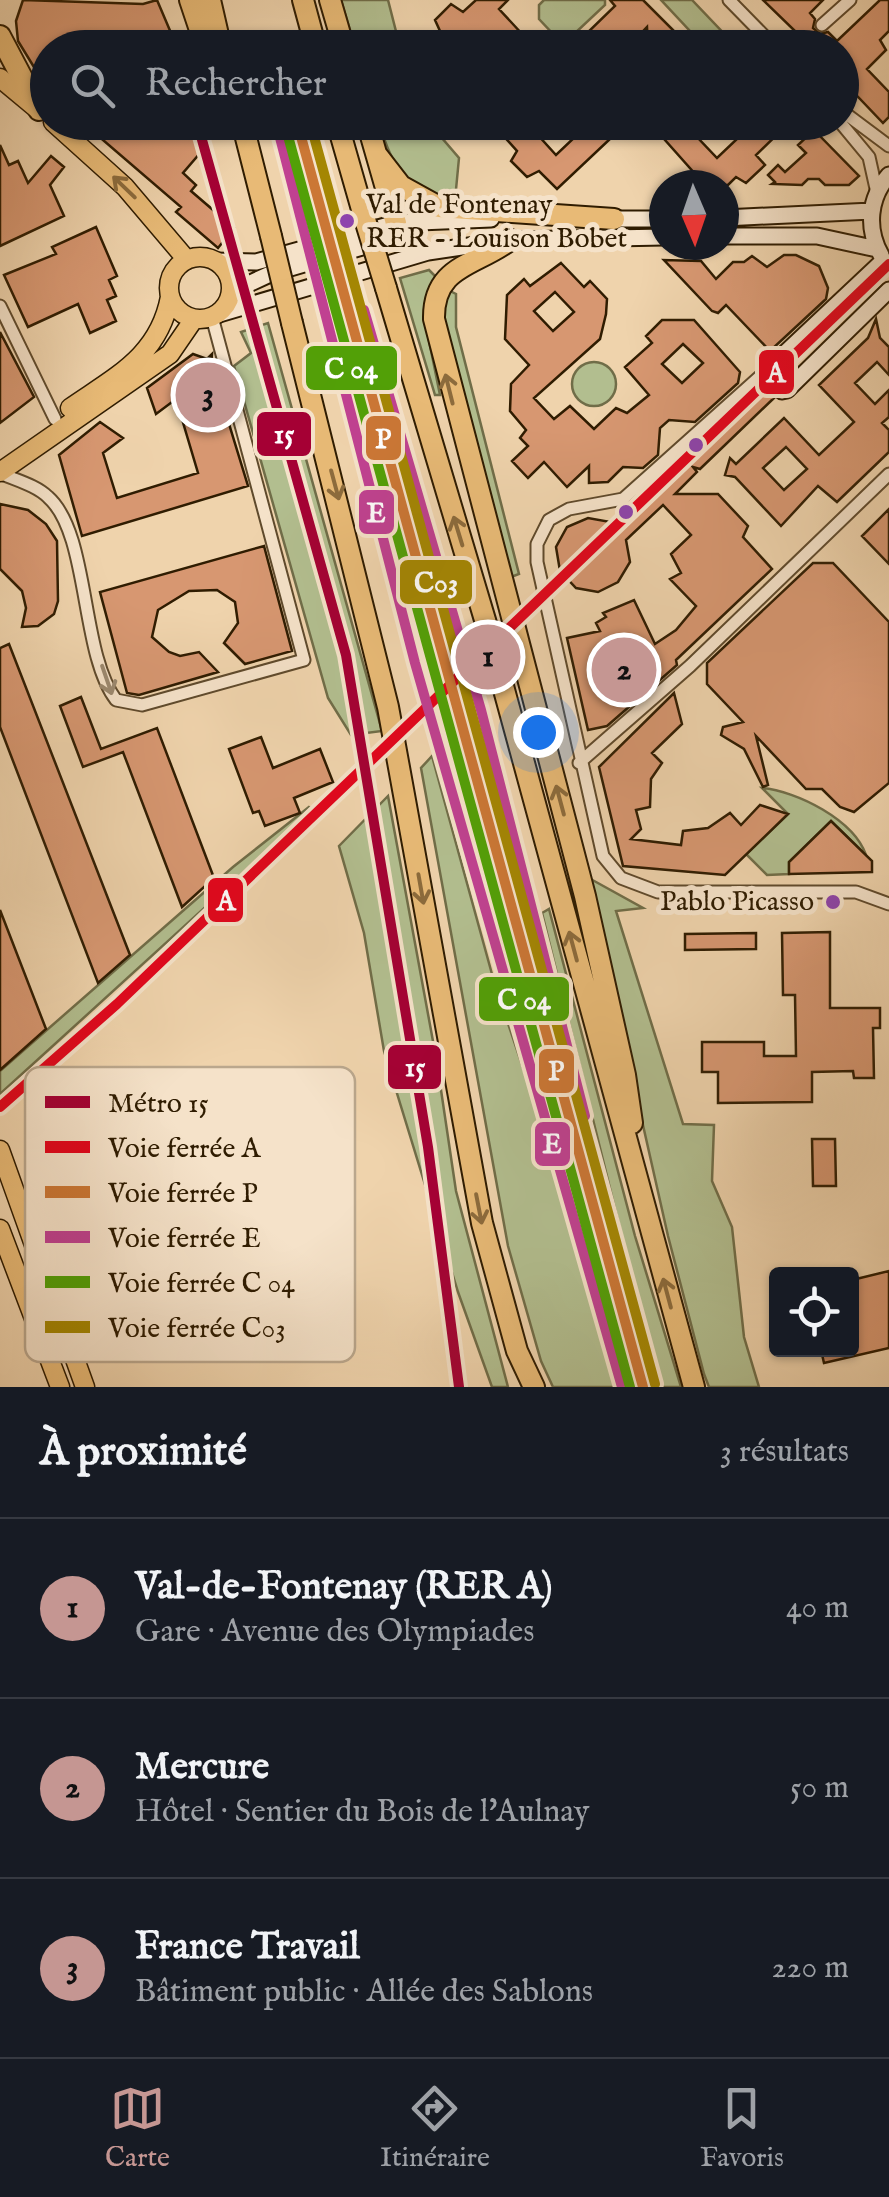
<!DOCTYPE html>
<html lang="fr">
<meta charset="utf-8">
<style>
:root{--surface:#171b24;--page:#20242c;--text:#f1f3f6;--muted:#9ea1a6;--line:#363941;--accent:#c59692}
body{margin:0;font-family:"IM FELL English",serif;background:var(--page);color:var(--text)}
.controls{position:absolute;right:30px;bottom:30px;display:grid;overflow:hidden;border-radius:10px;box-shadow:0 2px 8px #0004}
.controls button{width:90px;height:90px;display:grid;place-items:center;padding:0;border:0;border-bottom:2px solid var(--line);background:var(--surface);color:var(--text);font:50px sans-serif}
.compass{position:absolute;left:649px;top:170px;width:90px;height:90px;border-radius:50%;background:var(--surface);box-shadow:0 2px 8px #0004;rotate:178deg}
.you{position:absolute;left:538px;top:732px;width:35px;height:35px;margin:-25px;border:8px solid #fff;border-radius:50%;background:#1a73e8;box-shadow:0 0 0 15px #1a73e833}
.badge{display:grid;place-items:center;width:65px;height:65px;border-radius:50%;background:var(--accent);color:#111;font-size:32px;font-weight:700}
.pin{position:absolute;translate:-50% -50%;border:5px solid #fff;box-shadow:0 2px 10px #0006}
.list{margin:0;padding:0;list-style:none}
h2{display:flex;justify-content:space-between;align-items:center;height:130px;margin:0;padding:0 40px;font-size:42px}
h2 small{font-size:32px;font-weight:400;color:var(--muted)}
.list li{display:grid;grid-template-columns:65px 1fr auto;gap:30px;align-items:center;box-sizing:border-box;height:180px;padding:0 40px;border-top:2px solid var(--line)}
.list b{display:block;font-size:38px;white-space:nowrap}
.list p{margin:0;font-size:32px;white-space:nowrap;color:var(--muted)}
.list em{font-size:32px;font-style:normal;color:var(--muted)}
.icon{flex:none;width:55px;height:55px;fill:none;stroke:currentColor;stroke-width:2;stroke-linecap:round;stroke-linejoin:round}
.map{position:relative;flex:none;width:889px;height:1387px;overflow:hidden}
.search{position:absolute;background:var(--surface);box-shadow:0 2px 8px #0004;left:30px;right:30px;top:30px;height:110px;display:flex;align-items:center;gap:25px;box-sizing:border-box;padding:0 35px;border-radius:55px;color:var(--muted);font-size:38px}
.sheet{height:670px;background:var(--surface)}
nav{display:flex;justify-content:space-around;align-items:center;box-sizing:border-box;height:140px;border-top:2px solid var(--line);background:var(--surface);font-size:28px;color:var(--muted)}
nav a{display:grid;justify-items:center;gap:5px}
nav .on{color:var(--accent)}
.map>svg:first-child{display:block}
</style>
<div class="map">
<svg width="889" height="1387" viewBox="0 0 889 1387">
<rect width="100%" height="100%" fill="#efd3ac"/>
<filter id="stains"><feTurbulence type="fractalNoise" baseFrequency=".002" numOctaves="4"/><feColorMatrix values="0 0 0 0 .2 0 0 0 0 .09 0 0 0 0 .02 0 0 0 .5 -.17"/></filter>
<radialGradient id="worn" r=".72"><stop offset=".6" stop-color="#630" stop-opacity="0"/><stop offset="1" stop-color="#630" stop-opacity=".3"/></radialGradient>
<!-- green -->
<path fill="#b2be8f" stroke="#706d48" stroke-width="2.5" d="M341,0H388L400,47H355Z
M544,0H605V5L572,36H555L539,19V5Z
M661,0H692L731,41L724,47H705Z
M379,123H429L459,158L455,200C404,186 394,171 379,123Z
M429,270L435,276L426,326L440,395H435L400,278Z
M448,290L456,294V327L519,574L511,577L443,317Z
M268,323L382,731L351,735L328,698L234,366L251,353L241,332Z
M572 384a22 22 0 1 1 44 0a22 22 0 1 1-44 0Z
M432,756L495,985L544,1130L615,1387H553L541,1361L508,1246L421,768Z
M762,788C797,791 854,820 866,855L831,821L789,862V874L767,875L746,854L788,814Z
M388,796L437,1063L456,1191L508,1387H492L458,1292L384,1051L364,933L339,846Z
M309,807L313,809L0,1094V1071L233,867Z
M587,877L643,908L616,911L683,1124L714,1125L712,1181L732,1227L744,1337L759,1387H709L704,1374L668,1236Z
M549,909L635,1236L681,1387H659L542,913Z"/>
<!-- building -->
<path fill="#d79771" stroke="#2f1c01" stroke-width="2.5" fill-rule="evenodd" d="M23,0L143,4L157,0L174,40L167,48H48V90L18,41L16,21Z
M476,0H508L499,9L535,48H493L479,32L461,48H422L440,31L435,20L451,4L463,12Z
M610,0H643L691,48H648L647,27L627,48H597L585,35L615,6Z
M763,0H823L810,13L815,19L813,28L820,34L828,32L837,41L880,0H889V31L880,40L886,50L867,69L889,92V117L883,123L842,80V48H812L811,34H798Z
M82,122H147L158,131L172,122H194L197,131L202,129L207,145L183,173L196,185L191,191L234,228L218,248L176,212L181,207Z
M510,122H549L537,134L556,155L576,136L563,122H628L557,189L539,171L527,177L511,161L517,151L500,132Z
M649,122H714L698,138L717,158L737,139L721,122H790L756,155L765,165L746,183L736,177L728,185H705Z
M814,130L859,176L849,185H825L819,179H808L802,185L772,184L775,182L768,175L778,165L785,172L806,153L798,145Z
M0,145L9,165L18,161L28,183L51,156L64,167L50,185L64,216L0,246Z
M96,227L117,276L109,280L116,296L107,300L116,321L90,333L78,304L28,327L4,275L56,254L52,247Z
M784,255H796L819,266L828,288L826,299L770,351L726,305L718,313L712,311L664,260L701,261L716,279L733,262H744L752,256L767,267Z
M561,263L584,287L590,281L607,299L606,314L600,339L534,398L554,419L570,406L594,429L616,408L627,413L649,395L625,367L652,343L646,336L662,320H694L740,372L738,383L695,422L669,420L660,428L658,455L643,468L623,467L608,482L589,483V466L567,487L544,462L528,478L512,461L528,446L520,438L526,430L510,411L511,384L529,365L505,339L507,295L524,279L530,286ZM555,292L574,312L553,331L534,311ZM683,344L703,363L682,383L662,364Z
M876,319L880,338L889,347V375L877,362L855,383L875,404L889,390V417L882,423L889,430V452L837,502L818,486L781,526L735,477L725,475L730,458L736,464L784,418L819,455L854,422L819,385L868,338ZM786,447L807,469L784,490L763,468Z
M0,332L34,397L0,423Z
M193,354L207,359L212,354L211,365L248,486L82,536L59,455L100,422L123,438L103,453L117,498L198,473L176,399L156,414L147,388Z
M758,390L774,398L700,469L693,467L697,472L675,494H718L748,526L743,537L772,569L676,660L677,665L607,726L588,730L567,638L600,631L596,623L606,617L603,613L634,600L655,644L676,630L696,606L670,579L681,573L671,554L691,535L663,505L626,540L630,562L618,582L598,592L576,588L560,571L556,547L567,527L588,518L610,522Z
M0,504L28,510L46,524L57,541L58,601L54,614L38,626L22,627L26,608L22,591L0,569Z
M889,509V564L862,536Z
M264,546L292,651L245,664L224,643L238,623L235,602L217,590L189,591L158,610L152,637L169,652L180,656L199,652L218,672L139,695L127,693L100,592Z
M435,562L504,813L462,821L394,571Z
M813,563H833L889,622V783L854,812L840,807L822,789H806L756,736L768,785L763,787L744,749L721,735L723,727L743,722L707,684V663Z
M9,644L130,955L98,983L0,727V648Z
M674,693L682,724L652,753L662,763L651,779L650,807L636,810L641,829L631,839L681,845L683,831L708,828L730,813L741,825L760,805L788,814L725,875L623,866L599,767Z
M81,697L101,749L157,728L214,878L182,907L123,752L83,767L60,706Z
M261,737L273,768L320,749L333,782L294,798L300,813L265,826L259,811L253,813L229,749Z
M831,821L872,861V872L789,874V862Z
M0,910L46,1029L0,1070Z
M830,932V1008H880V1028H873L874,1078H854L853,1071L812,1072V1102L718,1103V1072H702V1042H764V1056H796L795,995H783L782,933Z
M756,933V949L685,950V934Z
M812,1139H835L836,1186H813Z
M889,1271V1348L824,1363L821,1350H852V1280Z"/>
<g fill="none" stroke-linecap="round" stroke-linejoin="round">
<defs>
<path id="street" d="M729,0L776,48
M822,25L850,0
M797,48L805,41
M842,111L889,146
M840,122L869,157L877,193
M0,306L55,419
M766,371L623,499L569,509L549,520L537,544V562L603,856L621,878L658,892H856L889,904
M0,473C15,480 36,485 48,497C90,534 80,653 116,700L142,705L304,660L212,317
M579,763L690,666L889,474"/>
<path id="secondary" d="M724,218L872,211
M604,219H664
M724,236H817L877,249
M881,255C866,228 869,198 889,175
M884,260L766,371L767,376L782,391L787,390L889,290
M215,261L256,262L396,223L491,219
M231,292L270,274L393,238L396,223
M216,315L428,252L510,240L664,237"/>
<path id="primary" d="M0,78L36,108
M53,122L125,187L187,260
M169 288a31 31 0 1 1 62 0a31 31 0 1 1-62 0Z
M70,408C116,376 159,356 170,297
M0,472L170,354L194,319
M0,1150L85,1387
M0,1229L60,1387"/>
<path id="highway" d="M190,0L206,48
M210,0L221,48
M303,0L316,48
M330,0L344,48
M0,36L39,110
M242,122L271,236
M337,122L363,213
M367,122L396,223
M377,155L401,186L439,207L614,219
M510,240C476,266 433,265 434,319L585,896L625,1075L632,1123
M386,288L485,620L694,1387
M292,323L388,707L482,1223L517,1351L534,1387"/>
</defs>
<!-- street casing -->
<use href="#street" stroke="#5f4a2c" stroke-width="15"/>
<!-- secondary casing -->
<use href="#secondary" stroke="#2f1c01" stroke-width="19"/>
<!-- primary casing -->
<use href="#primary" stroke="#2f1c01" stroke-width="21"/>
<!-- highway casing -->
<use href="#highway" stroke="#2f1c01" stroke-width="24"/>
<!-- street -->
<use href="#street" stroke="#f5e2c9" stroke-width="11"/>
<!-- secondary -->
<use href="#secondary" stroke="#f5e2c9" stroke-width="15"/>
<!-- primary -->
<use href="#primary" stroke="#e8ba76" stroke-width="18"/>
<!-- highway -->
<use href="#highway" stroke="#e8ba76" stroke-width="20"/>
<defs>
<path id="highway-bridge" d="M363,213L386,288
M271,236L292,323"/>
</defs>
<!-- highway-bridge casing -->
<use href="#highway-bridge" stroke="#2f1c01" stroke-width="24" stroke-linecap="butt"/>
<!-- highway-bridge -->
<use href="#highway-bridge" stroke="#e8ba76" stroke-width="20"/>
<defs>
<path id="rail-1" d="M0,1107L117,1004L889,264"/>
<path id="rail-2" d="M297,122L643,1387"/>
<path id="rail-3" d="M276,122L415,663L622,1387
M364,310L481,710L585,1116"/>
<path id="rail-4" d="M285,125L630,1387"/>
<path id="rail-5" d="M310,122L655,1384"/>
</defs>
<!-- rail-1 casing -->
<use href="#rail-1" stroke="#f5e2c9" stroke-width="18"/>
<!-- rail-2 casing -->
<use href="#rail-2" stroke="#f5e2c9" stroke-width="18"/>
<!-- rail-3 casing -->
<use href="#rail-3" stroke="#f5e2c9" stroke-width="18"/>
<!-- rail-4 casing -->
<use href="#rail-4" stroke="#f5e2c9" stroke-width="18"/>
<!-- rail-5 casing -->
<use href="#rail-5" stroke="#f5e2c9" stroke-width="18"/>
<!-- rail-1 -->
<use href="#rail-1" stroke="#e3051c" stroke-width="10"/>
<!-- rail-2 -->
<use href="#rail-2" stroke="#cb7735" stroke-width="10"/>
<!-- rail-3 -->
<use href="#rail-3" stroke="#c04191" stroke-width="10"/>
<!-- rail-4 -->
<use href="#rail-4" stroke="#52a007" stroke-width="10"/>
<!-- rail-5 -->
<use href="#rail-5" stroke="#a48603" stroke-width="10"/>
<defs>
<path id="metro-1" d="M197,122L346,655L428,1147L459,1387"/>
</defs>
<!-- metro-1 casing -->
<use href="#metro-1" stroke="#f5e2c9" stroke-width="18"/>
<!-- metro-1 -->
<use href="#metro-1" stroke="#a50034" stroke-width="10"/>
</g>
<!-- one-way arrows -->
<defs><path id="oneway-shaft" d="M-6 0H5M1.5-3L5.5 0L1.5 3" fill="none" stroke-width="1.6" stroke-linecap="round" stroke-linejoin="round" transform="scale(2.5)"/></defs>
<g stroke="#8c6b3c">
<use href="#oneway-shaft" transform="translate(124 187) rotate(-136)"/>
<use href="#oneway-shaft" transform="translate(449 389) rotate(-104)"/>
<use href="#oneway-shaft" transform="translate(335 485) rotate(75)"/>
<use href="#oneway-shaft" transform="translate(458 531) rotate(-107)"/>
<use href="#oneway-shaft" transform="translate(560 800) rotate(-105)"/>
<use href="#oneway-shaft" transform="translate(421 889) rotate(80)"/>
<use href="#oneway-shaft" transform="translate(573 946) rotate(-105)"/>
<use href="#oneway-shaft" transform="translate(479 1209) rotate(79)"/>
<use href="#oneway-shaft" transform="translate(667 1293) rotate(-105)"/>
</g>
<use stroke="#9c896f" href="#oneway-shaft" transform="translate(107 680) rotate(71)"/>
<!-- markers -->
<g fill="#8e44ad" stroke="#f5e2c9" stroke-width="4">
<circle cx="347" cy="221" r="9"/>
<circle cx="696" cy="445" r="9"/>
<circle cx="626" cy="512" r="9"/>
<circle cx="833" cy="902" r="9"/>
</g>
<g text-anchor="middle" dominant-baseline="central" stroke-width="10" stroke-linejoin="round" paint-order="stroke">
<!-- bus labels -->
<g font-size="28" fill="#2f1c01" stroke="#f5e2c9" text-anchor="start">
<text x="366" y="205">Val de Fontenay<tspan x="366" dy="34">RER - Louison Bobet</tspan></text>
<text x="814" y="902" text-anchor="end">Pablo Picasso</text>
</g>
</g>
<!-- legend -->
<rect x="25" y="1067" width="330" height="295" rx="15" fill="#f5e2c9" stroke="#baa78d" stroke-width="2.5"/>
<rect x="45" y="1096" width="45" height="12" fill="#a50034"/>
<rect x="45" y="1141" width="45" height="12" fill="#e3051c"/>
<rect x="45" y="1186" width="45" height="12" fill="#cb7735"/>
<rect x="45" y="1231" width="45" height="12" fill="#c04191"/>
<rect x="45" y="1276" width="45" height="12" fill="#52a007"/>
<rect x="45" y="1321" width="45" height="12" fill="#a48603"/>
<g font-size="28" fill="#2f1c01">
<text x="108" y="1112">Métro 15</text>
<text x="108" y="1157">Voie ferrée A</text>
<text x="108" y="1202">Voie ferrée P</text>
<text x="108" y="1247">Voie ferrée E</text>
<text x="108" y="1292">Voie ferrée C 04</text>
<text x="108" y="1337">Voie ferrée C03</text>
</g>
<g stroke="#f5e2c9" stroke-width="4">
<rect x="304" y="344" width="95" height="48" rx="10" fill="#52a007"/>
<rect x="757" y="348" width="39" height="48" rx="10" fill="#e3051c"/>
<rect x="255" y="410" width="58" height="48" rx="10" fill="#a50034"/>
<rect x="364" y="414" width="39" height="48" rx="10" fill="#cb7735"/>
<rect x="357" y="488" width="39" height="48" rx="10" fill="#c04191"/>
<rect x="398" y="558" width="76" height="48" rx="10" fill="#a48603"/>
<rect x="206" y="876" width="39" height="48" rx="10" fill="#e3051c"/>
<rect x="477" y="975" width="94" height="48" rx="10" fill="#52a007"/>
<rect x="386" y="1043" width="57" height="48" rx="10" fill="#a50034"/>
<rect x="537" y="1047" width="39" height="48" rx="10" fill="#cb7735"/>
<rect x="533" y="1120" width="39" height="48" rx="10" fill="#c04191"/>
</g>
<g font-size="28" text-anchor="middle" font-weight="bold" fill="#fff">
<text x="351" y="378">C 04</text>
<text x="776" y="382">A</text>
<text x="284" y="443">15</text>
<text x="383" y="448">P</text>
<text x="376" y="522">E</text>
<text x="436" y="592">C03</text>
<text x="226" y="910">A</text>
<text x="524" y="1009">C 04</text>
<text x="415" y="1076">15</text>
<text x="556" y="1080">P</text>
<text x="552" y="1153">E</text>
</g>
<rect width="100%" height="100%" filter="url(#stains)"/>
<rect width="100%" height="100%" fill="url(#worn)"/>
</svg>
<div class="controls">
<button><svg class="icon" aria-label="locate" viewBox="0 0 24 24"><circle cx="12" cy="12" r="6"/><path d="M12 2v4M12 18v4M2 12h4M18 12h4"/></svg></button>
</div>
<svg class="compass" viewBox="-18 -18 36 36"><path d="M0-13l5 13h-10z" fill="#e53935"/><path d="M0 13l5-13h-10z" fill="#9ea1a6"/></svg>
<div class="you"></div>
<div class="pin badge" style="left:488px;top:657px">1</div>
<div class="pin badge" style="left:624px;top:670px">2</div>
<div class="pin badge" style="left:208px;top:395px">3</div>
<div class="search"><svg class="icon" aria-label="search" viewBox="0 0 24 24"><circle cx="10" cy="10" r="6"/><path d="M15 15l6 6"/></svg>Rechercher</div>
</div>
<section class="sheet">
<h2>À proximité<small>3 résultats</small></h2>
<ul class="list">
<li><span class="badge">1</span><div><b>Val-de-Fontenay (RER A)</b><p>Gare · Avenue des Olympiades</p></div><em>40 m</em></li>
<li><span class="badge">2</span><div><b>Mercure</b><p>Hôtel · Sentier du Bois de l'Aulnay</p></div><em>50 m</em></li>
<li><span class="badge">3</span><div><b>France Travail</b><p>Bâtiment public · Allée des Sablons</p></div><em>220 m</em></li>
</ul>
</section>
<nav>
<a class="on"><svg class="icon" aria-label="map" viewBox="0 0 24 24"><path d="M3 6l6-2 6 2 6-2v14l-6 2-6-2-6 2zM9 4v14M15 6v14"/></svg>Carte</a>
<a><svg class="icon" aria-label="directions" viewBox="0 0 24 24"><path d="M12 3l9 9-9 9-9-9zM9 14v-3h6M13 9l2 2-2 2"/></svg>Itinéraire</a>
<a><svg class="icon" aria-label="saved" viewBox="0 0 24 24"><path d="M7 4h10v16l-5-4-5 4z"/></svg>Favoris</a>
</nav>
